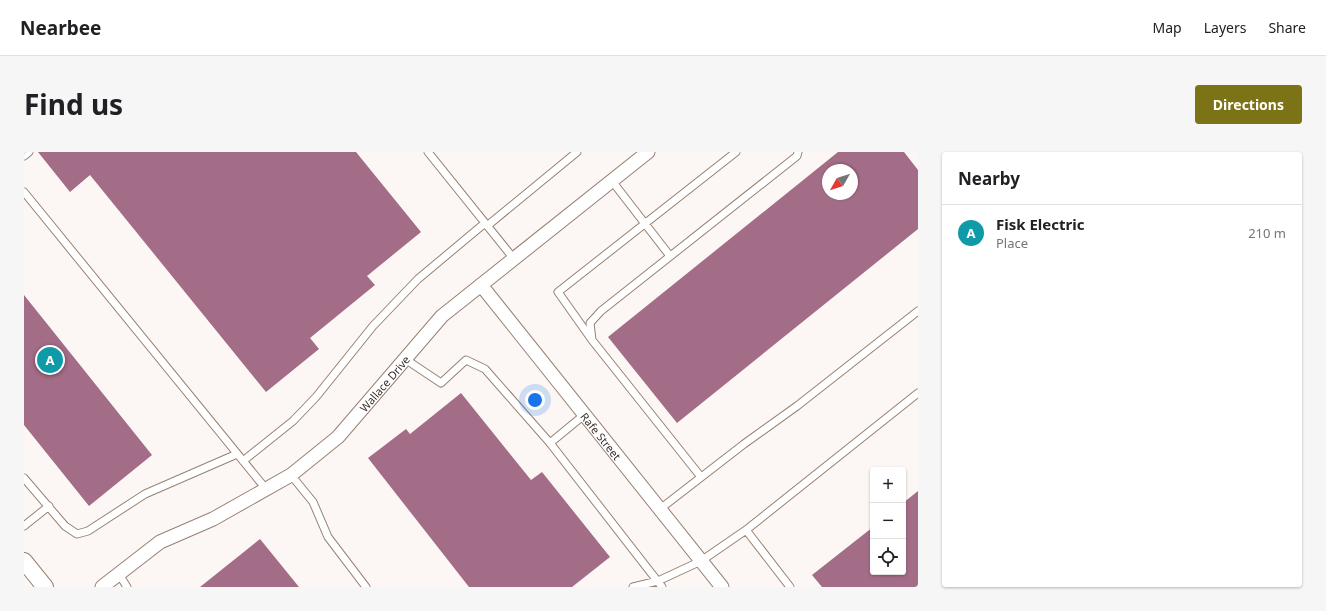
<!DOCTYPE html>
<meta charset="utf-8">
<style>
:root{--surface:#fff;--page:#f6f6f6;--text:#202124;--muted:#757577;--line:#e0e0e0;--accent:#7c7316}
body{margin:0;font-family:"Noto Sans",sans-serif;background:var(--page);color:var(--text)}
.controls{position:absolute;right:12px;bottom:12px;display:grid;overflow:hidden;border-radius:4px;box-shadow:0 1px 3px #0004}
.controls button{width:36px;height:36px;display:grid;place-items:center;padding:0;border:0;border-bottom:1px solid var(--line);background:var(--surface);color:var(--text);font:20px sans-serif}
.compass{position:absolute;left:798px;top:12px;width:36px;height:36px;border-radius:50%;background:var(--surface);box-shadow:0 1px 3px #0004;rotate:231deg}
.you{position:absolute;left:511px;top:248px;width:14px;height:14px;margin:-10px;border:3px solid #fff;border-radius:50%;background:#1a73e8;box-shadow:0 0 0 6px #1a73e833}
.badge{display:grid;place-items:center;width:26px;height:26px;border-radius:50%;background:var(--accent);color:#fff;font-size:13px;font-weight:700}
.pin{position:absolute;translate:-50% -50%;border:2px solid #fff;box-shadow:0 1px 4px #0006}
.list{margin:0;padding:0;list-style:none}
h2{display:flex;justify-content:space-between;align-items:center;height:52px;margin:0;padding:0 16px;font-size:17px}
h2 small{font-size:13px;font-weight:400;color:var(--muted)}
.list li{display:grid;grid-template-columns:26px 1fr auto;gap:12px;align-items:center;box-sizing:border-box;height:56px;padding:0 16px;border-top:1px solid var(--line)}
.list b{display:block;font-size:15px;white-space:nowrap}
.list p{margin:0;font-size:13px;white-space:nowrap;color:var(--muted)}
.list em{font-size:13px;font-style:normal;color:var(--muted)}
.icon{flex:none;width:22px;height:22px;fill:none;stroke:currentColor;stroke-width:2;stroke-linecap:round;stroke-linejoin:round}
.map{position:relative;flex:none;width:894px;height:435px;overflow:hidden;border-radius:4px}
header{display:flex;align-items:center;gap:24px;box-sizing:border-box;height:56px;padding:0 20px;background:var(--surface);border-bottom:1px solid var(--line)}
header strong{font-size:19px}
nav{display:flex;gap:22px;margin-inline-start:auto;font-size:14px}
.intro{display:flex;align-items:center;justify-content:space-between;box-sizing:border-box;height:96px;padding:0 24px}
h1{margin:0;font-size:28px}
.button{padding:10px 18px;border-radius:4px;background:var(--accent);color:#fff;font-size:14px;font-weight:700}
main{display:flex;gap:24px;padding:0 24px}
aside{flex:1;background:var(--surface);border-radius:4px;box-shadow:0 1px 3px #0004}
.map>svg:first-child{display:block}
</style>
<header>
<strong>Nearbee</strong>
<nav><a>Map</a><a>Layers</a><a>Share</a></nav>
</header>
<div class="intro"><h1>Find us</h1><a class="button">Directions</a></div>
<main>
<div class="map">
<svg width="894" height="435" viewBox="0 0 894 435">
<rect width="100%" height="100%" fill="#fcf7f4"/>
<!-- building -->
<path fill="#a36c87" fill-rule="evenodd" d="M14,0H332L397,80L343,124L351,133L286,186L295,197L242,240L66,23L46,40Z
M814,0H880L894,18V77L653,271L584,185ZM804,18H828V42H804Z
M0,143L128,303L65,354L0,273Z
M437,241L507,328L518,320L586,405L548,435H445L344,306L382,277L386,282Z
M894,339V435H798L788,423L849,375V420H879V351Z
M236,387L275,435H176Z"/>
<g fill="none" stroke-linecap="round" stroke-linejoin="round">
<defs>
<path id="service" d="M404,0L490,107
M0,4L5,0
M588,29L646,104
M0,40L242,337
M463,74L553,0
M568,188L534,140L712,0
M381,207L417,231L442,208L461,217L526,291L638,435
M526,291L560,263
M219,309L269,269L292,245L349,174L394,127L461,71
M267,323L289,350L304,385L342,435
M677,325L568,188L566,171L577,159L773,4L774,0
M0,326L41,374L53,382L64,379L121,342L213,302
M636,357L720,292L773,254L894,159
M0,374L25,354
M722,378L766,435
M95,422L103,435
M609,435L634,429L677,409L722,378L894,241"/>
<g id="minor">
<path id="s1" d="M457,133L698,435"/>
<path id="s2" d="M78,435L136,390L189,367L267,323L314,285L418,164L624,0"/>
</g>
<path id="tertiary" d="M0,409L21,435"/>
</defs>
<!-- service casing -->
<use href="#service" stroke="#988175" stroke-width="9"/>
<!-- minor casing -->
<use href="#minor" stroke="#988175" stroke-width="15"/>
<!-- tertiary casing -->
<use href="#tertiary" stroke="#988175" stroke-width="18"/>
<!-- service -->
<use href="#service" stroke="#fff" stroke-width="7"/>
<!-- minor -->
<use href="#minor" stroke="#fff" stroke-width="13"/>
<!-- tertiary -->
<use href="#tertiary" stroke="#fff" stroke-width="16"/>
</g>
<g text-anchor="middle" dominant-baseline="central" stroke-width="4" stroke-linejoin="round" paint-order="stroke">
<!-- street labels -->
<g font-size="11" fill="#372d28" stroke="#fff">
<text stroke="none"><textPath href="#s2" startOffset="352">Wallace Drive</textPath></text>
<text stroke="none"><textPath href="#s1" startOffset="193">Rafe Street</textPath></text>
</g>
</g>
</svg>
<div class="controls">
<button>+</button>
<button>−</button>
<button><svg class="icon" aria-label="locate" viewBox="0 0 24 24"><circle cx="12" cy="12" r="6"/><path d="M12 2v4M12 18v4M2 12h4M18 12h4"/></svg></button>
</div>
<svg class="compass" viewBox="-18 -18 36 36"><path d="M0-13l5 13h-10z" fill="#e53935"/><path d="M0 13l5-13h-10z" fill="#757577"/></svg>
<div class="you"></div>
<div class="pin badge" style="left:26px;top:208px;background:#0f9aa8">A</div>
</div>
<aside>
<h2>Nearby<small></small></h2>
<ul class="list">
<li><span class="badge" style="background:#0f9aa8">A</span><div><b>Fisk Electric</b><p>Place</p></div><em>210 m</em></li>
</ul>
</aside>
</main>
